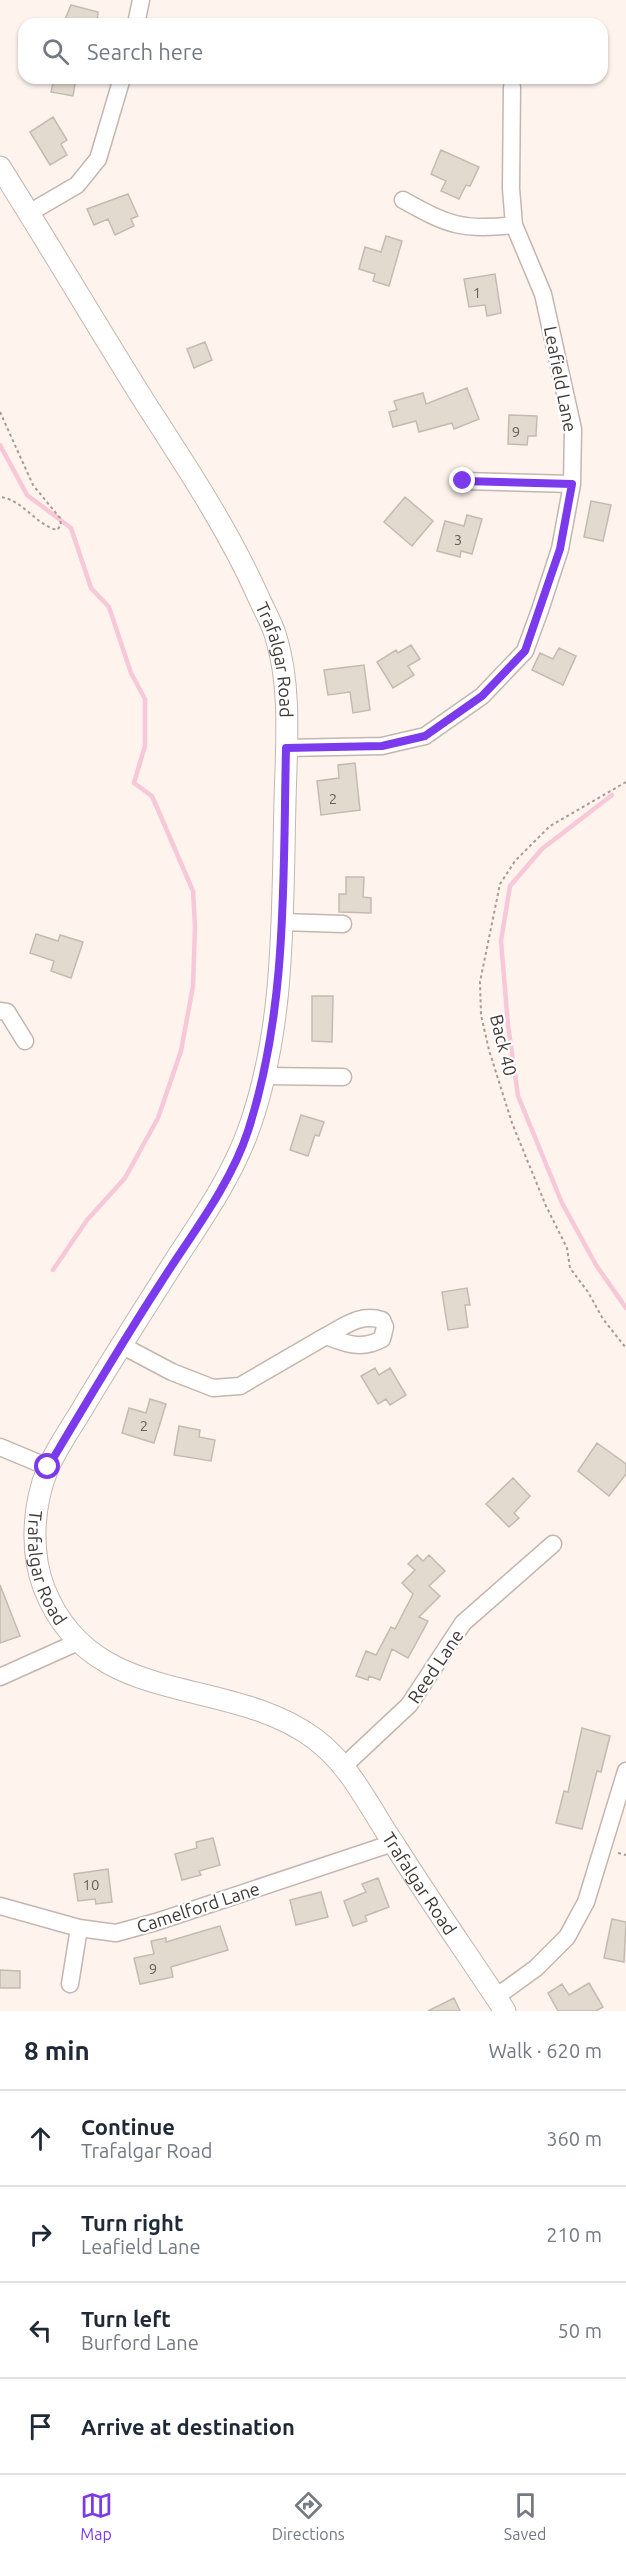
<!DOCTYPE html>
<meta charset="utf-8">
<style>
:root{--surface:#fff;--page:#f2f2f3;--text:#1f2937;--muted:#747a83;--line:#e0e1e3;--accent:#7c3aed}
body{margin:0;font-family:Ubuntu,sans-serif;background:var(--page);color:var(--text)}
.stop{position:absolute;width:18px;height:18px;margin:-14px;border:4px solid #7c3aed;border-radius:50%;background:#fff}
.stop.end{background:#7c3aed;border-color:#fff;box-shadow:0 2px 6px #0008}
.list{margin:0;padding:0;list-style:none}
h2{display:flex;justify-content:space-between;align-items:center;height:78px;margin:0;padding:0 24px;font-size:26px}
h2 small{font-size:20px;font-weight:400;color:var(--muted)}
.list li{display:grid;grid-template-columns:39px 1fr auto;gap:18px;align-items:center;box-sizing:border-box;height:96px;padding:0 24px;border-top:2px solid var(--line)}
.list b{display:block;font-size:22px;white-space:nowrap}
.list p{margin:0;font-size:20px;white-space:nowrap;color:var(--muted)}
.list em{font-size:20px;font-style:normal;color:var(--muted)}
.icon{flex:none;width:33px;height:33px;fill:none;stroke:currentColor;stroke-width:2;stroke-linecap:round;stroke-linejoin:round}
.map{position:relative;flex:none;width:626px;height:2011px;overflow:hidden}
.search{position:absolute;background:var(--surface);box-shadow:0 2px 4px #0004;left:18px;right:18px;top:18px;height:66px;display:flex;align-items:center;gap:15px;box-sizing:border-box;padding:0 21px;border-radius:18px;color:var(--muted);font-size:22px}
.sheet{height:462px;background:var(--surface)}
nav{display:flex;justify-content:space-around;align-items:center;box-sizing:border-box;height:84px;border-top:2px solid var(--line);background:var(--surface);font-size:16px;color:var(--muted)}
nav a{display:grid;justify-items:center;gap:3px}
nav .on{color:var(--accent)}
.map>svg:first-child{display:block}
</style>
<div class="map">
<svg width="626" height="2011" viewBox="0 0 626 2011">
<rect width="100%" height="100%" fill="#fef3ed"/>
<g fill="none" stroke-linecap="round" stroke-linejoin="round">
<!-- stream -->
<path stroke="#f7c8d7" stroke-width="4.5" d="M0,445L27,495L71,528L91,588L109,607L131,673L145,699V746L134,783L152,796L193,891L195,926L193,986L181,1051L158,1118L125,1178L87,1220L53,1270
M612,795L542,849L510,886L501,941L508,1025L518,1096L562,1203L596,1265L626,1308"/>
</g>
<!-- building -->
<path fill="#e3dacf" stroke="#c4bbb0" stroke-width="1.5" d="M71,5L98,12L97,24H63Z
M54,78H76L73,96L51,92Z
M53,117L67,140L61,144L67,155L50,165L30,132Z
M441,150L479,167L470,186L466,185L459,199L441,191L446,181L431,174Z
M128,194L138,216L131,219L134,226L115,235L108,219L94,225L87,209Z
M386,236L402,241L389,286L373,281L375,274L359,269L365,247L381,252Z
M495,274L501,313L487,316L485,305L469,307L464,279Z
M205,342L212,360L194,368L187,349Z
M467,388L479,419L454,429L452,423L419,432L416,421L393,427L389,412L397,410L394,401L423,393L426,404Z
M509,415L537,416L536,436H528L527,445L508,444Z
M405,497L433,521L412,546L384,522Z
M591,501L611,505L603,541L584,537Z
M467,515L482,519L472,554L461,551L460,557L437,551L445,521L464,526Z
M411,645L420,659L408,666L414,675L393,688L377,662L396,650L398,653Z
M559,648L576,656L563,685L532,670L540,653L553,659Z
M364,665L370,710L353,713L350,692L328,695L324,670Z
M355,763L360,810L321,815L317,781L339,778L338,765Z
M346,877H364L363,897L371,898V913L339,912V894H346Z
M36,934L58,941L60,935L83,942L71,978L51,971L54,961L30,953Z
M312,996H333L332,1042L312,1041Z
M301,1115L324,1122L319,1136L315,1135L308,1156L290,1150Z
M467,1288L470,1305H465L468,1327L448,1330L442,1292Z
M375,1368L379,1375L390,1368L406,1395L390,1405L386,1399L378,1404L361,1376Z
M150,1399L166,1404L154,1443L122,1433L129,1408L146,1413Z
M179,1426L200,1430L199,1437L215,1440L211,1461L174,1455Z
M597,1443L626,1464V1474L609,1496L578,1471Z
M513,1478L530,1496L514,1513L519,1518L509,1527L486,1504Z
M417,1555L423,1561L429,1555L445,1571L429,1586L440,1596L419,1617L428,1621L408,1658L392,1649L380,1680L369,1676L368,1680L356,1676L366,1651L376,1655L391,1627L395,1629L413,1594L402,1583L415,1570L408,1564Z
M0,1585L20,1636L0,1643Z
M582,1728L610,1736L601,1772L597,1771L582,1829L556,1823L564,1791L568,1792Z
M213,1838L220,1865L199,1871L201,1875L182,1880L175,1854L197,1848L196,1842Z
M108,1869L112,1902L96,1904L95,1899L78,1901L74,1874Z
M378,1878L389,1907L365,1916L367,1921L353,1926L344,1901L366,1892L362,1884Z
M321,1892L328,1917L296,1925L290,1900Z
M612,1919L626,1922L624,1962L604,1958Z
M220,1926L228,1950L171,1967L173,1977L140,1984L134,1958L154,1954L151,1941L166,1938V1942Z
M0,1970L20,1971V1988H0Z
M589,1983L603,2007L596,2011H558L548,1993L562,1984L569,1995Z
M454,1998L460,2011H428Z"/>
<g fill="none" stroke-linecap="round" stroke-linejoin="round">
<defs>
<path id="minor" d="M136,24L141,0
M403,200C448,225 462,231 514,225
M29,213L77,185L98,159L122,78
M463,481L572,484
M286,748L382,746L425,736L482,696L525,651L540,610L560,549L572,484L573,429L543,294L514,225L511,189L512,87
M282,922L343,924
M0,1011L7,1012L25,1041
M264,1076L343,1077
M121,1345L172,1372L213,1388L240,1386L326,1336C346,1344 362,1350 382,1339L385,1327L382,1320C360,1313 345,1326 326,1336
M0,1447L48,1467
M0,1677L78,1642
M345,1765L409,1705L463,1623L553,1544
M0,1906L79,1928L116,1933L156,1922L393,1843
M70,1984L79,1928
M496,1997L536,1968L567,1937L586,1902L626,1771"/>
<g id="tertiary">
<path id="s1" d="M0,167C50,246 97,326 146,404C186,466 228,529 258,596C264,610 272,623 276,637C292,689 286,750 285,803C282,912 286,1030 247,1134C230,1179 202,1219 176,1259C146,1306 116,1353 87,1401C75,1422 58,1445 48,1468C33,1504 30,1551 44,1588C92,1711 226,1673 315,1739C351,1766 369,1807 394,1844C430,1901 468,1955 505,2011"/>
</g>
</defs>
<!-- minor casing -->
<use href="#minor" stroke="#c3b6af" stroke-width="19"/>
<!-- tertiary casing -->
<use href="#tertiary" stroke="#c3b6af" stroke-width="23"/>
<!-- path -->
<path stroke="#a59c97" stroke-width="2" stroke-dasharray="3 3" stroke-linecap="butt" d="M0,412L33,485L60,518L61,525L57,530C36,525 22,499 0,497
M626,782L550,826L515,861L500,884L480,982L481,1015L489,1050L512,1123L546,1206L567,1248L570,1268L588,1292L603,1319L626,1348
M618,1853L626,1855"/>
<!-- minor -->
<use href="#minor" stroke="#fff" stroke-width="16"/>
<!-- tertiary -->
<use href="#tertiary" stroke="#fff" stroke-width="21"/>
</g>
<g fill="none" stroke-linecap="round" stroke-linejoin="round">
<!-- route -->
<path stroke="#7c3aed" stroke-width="8" d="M48,1467C85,1405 121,1344 160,1284C191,1235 230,1186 248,1131C288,1008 283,875 286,748L382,746L425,736L482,696L525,651L560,549L572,484L463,481"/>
</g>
<g text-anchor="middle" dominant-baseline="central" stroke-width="4.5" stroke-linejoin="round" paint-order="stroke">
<!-- number labels -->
<g font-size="15" fill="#68615c">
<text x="477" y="292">1</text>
<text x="516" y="431">9</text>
<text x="458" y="539">3</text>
<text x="333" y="798">2</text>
<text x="144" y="1425">2</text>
<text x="91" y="1884">10</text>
<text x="153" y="1968">9</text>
</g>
<!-- street labels -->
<g font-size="18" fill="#3f3936" stroke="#fff">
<text transform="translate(561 379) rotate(79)">Leafield Lane</text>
<text stroke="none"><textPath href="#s1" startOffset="568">Trafalgar Road</textPath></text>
<text transform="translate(504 1045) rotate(76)">Back 40</text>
<text stroke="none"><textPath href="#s1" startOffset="1540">Trafalgar Road</textPath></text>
<text transform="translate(435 1666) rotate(-56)">Reed Lane</text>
<text stroke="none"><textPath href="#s1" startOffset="2061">Trafalgar Road</textPath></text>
<text transform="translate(198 1907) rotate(-18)">Camelford Lane</text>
</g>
</g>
</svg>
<div class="stop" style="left:48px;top:1467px"></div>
<div class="stop end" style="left:463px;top:481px"></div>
<div class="search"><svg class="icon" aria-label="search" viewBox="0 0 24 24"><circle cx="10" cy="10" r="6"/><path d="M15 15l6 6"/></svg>Search here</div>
</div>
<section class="sheet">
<h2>8 min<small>Walk · 620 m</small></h2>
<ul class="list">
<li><svg class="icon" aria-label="ahead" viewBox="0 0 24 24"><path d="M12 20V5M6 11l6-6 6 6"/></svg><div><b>Continue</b><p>Trafalgar Road</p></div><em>360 m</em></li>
<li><svg class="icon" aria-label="right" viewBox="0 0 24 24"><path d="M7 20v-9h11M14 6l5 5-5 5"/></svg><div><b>Turn right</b><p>Leafield Lane</p></div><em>210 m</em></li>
<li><svg class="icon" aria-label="left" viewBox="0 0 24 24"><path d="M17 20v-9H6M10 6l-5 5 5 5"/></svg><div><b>Turn left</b><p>Burford Lane</p></div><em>50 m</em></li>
<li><svg class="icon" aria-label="arrive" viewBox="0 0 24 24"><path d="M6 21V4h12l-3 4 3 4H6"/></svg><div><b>Arrive at destination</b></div></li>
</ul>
</section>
<nav>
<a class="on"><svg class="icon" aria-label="map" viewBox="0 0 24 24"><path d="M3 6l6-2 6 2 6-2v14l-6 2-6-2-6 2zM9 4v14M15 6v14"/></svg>Map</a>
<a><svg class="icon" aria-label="directions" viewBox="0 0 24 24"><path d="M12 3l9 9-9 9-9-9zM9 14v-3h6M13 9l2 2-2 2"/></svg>Directions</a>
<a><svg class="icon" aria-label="saved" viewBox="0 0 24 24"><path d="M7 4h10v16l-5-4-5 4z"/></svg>Saved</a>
</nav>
